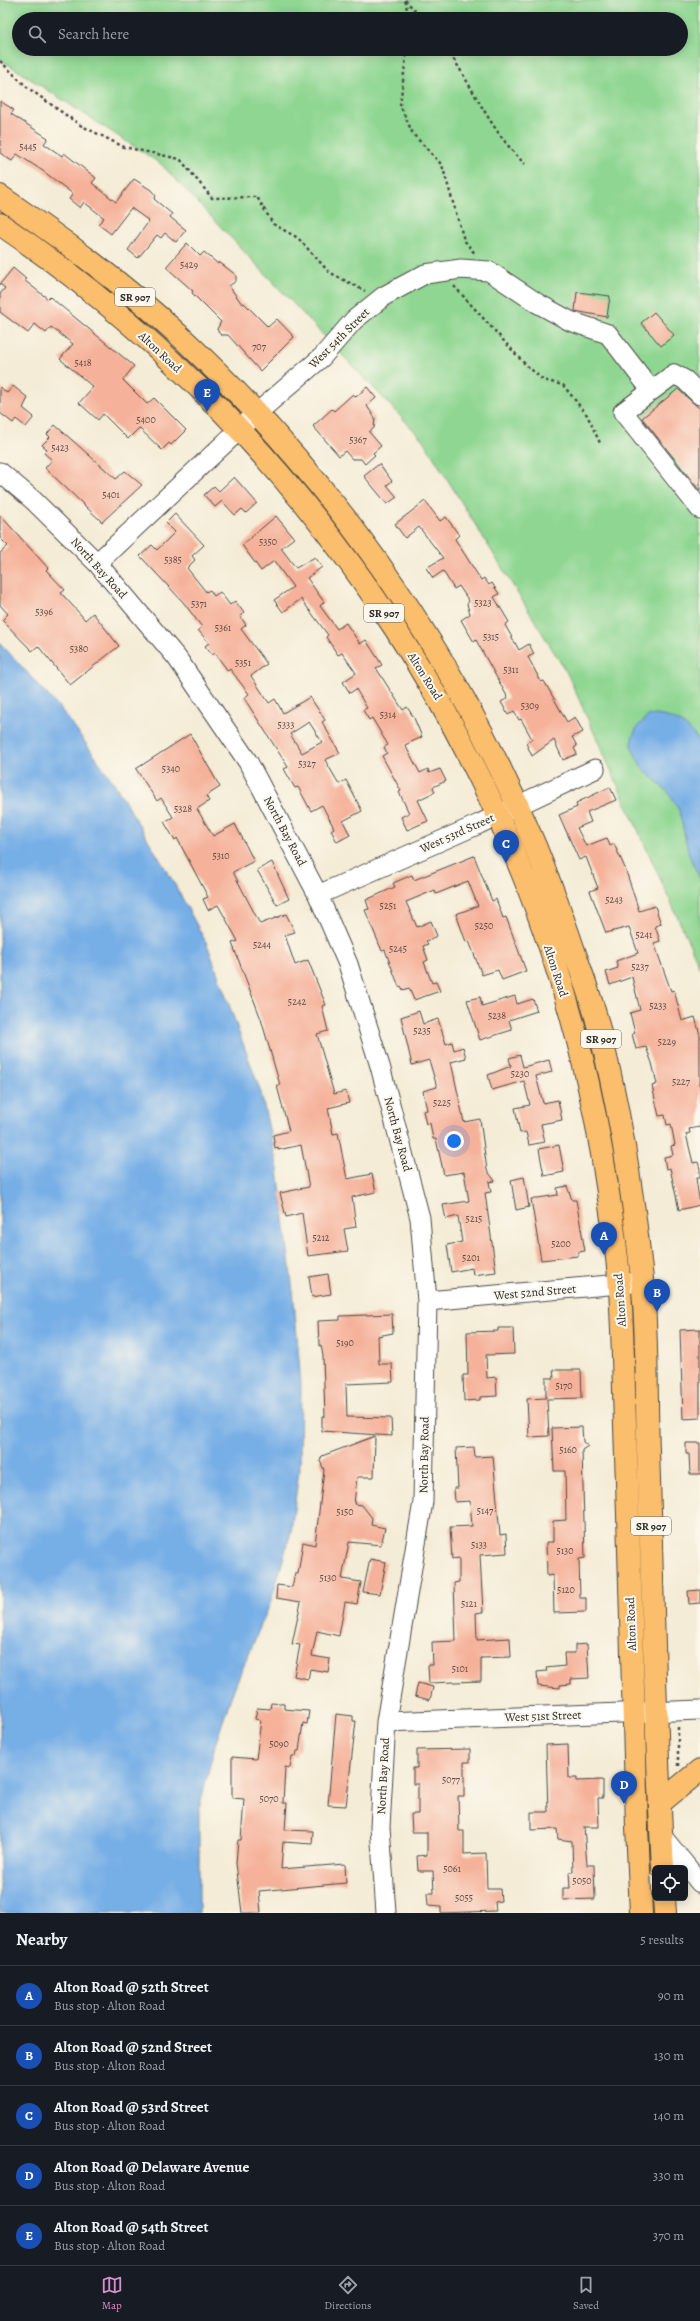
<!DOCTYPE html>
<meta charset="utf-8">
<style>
:root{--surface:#171b24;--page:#20242c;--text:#f1f3f6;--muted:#9ea1a6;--line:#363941;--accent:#d690ce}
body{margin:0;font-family:Alegreya,serif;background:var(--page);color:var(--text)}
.controls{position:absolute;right:12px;bottom:12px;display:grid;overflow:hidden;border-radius:6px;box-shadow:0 2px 10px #0003}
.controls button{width:36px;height:36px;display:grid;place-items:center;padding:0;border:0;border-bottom:1px solid var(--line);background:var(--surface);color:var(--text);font:20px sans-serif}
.you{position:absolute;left:454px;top:1141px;width:14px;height:14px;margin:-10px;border:3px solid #fff;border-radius:50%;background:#1a73e8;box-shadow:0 0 0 6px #1a73e833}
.badge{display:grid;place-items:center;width:26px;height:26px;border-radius:50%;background:var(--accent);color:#fff;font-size:13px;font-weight:700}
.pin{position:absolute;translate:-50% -33px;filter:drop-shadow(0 1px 2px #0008)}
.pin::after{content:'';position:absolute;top:21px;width:14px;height:12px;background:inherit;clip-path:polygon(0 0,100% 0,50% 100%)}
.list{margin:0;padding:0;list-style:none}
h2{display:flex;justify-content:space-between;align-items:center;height:52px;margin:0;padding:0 16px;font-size:17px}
h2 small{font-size:13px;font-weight:400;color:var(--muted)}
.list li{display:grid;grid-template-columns:26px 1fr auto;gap:12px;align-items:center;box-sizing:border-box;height:60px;padding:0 16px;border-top:1px solid var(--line)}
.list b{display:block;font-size:15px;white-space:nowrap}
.list p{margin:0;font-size:13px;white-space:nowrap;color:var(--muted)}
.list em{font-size:13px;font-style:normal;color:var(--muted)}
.icon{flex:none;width:22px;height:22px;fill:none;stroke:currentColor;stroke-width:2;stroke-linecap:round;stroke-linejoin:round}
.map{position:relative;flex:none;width:700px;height:1913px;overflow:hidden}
.search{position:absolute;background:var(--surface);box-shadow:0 2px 10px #0003;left:12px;right:12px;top:12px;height:44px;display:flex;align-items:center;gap:10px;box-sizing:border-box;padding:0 14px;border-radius:22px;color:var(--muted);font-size:15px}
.sheet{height:352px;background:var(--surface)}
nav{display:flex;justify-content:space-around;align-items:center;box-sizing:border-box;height:56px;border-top:1px solid var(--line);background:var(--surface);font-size:11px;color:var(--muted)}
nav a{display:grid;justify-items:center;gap:2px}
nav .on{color:var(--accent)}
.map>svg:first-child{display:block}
</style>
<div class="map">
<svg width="700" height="1913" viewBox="0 0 700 1913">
<rect width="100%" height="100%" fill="#fbf7ec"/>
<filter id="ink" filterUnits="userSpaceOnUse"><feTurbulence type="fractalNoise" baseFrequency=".025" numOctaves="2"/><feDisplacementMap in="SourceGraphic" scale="8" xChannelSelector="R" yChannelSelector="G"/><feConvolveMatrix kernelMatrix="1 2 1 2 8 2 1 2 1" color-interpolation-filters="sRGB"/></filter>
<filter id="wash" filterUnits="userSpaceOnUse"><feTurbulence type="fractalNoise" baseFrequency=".012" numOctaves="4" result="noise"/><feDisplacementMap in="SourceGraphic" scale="16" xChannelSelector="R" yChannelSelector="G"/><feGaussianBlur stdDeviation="0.9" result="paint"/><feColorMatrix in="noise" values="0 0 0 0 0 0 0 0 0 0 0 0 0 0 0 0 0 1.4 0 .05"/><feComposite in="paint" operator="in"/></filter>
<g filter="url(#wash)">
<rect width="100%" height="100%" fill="#f4ecd6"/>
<!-- green -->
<path fill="#8ed691" stroke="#5c805e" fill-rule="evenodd" d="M0,0H700V967L567,673L423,440L161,164L0,59ZM19,19H681V49H19Z"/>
<!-- water -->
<path fill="#76aee6" stroke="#506c88" d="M0,643L64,713L114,783L174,883L207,944L261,1093L278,1169L294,1300L301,1384L300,1463L291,1532L270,1604L233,1691L215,1745L199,1808V1913H0Z
M655,715C676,717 689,725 700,744V879L689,855L679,810L668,792L642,768L632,748V738L637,727L648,716Z"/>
<g id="blocks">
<!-- building -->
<path fill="#f5b199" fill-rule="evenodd" d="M0,101L14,110L11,114L48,138L44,144L62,156L64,153L96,178L92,183L116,202L134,179L151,190L156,196L154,199L172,214L170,217L186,230L176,242L165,233L161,238L157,235L138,258L128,250L149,221L131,208L111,234L98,224L104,218L84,202L80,208L69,199L73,194L43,171L17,154L12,161L0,153Z
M187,243L200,256L204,252L218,264L219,262L236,275V281L229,286L242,304L244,303L268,327L277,319L294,337L260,371L228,335H221L219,333L217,329L221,322L192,293L193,291L166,267Z
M13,268L26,279L24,280L48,299L50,297L134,366L123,380L147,404L154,398L186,430L171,445L169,443L162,450L139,428L128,439L103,414L98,420L79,403L93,387L60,359L73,344L51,327L46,333L35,324L28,333L0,312V294L5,288L0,284Z
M577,292L610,296L607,317L575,311Z
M654,312L674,335L661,346L641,323Z
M13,386L28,398L23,408L34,417L26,427L16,419L13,423L0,413V387L7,393Z
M367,387L376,398L367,406L375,418L374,428L369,432L381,446L373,453L375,455L365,464L361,459H352L345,451L339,456L313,426L332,409L334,411L353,394L356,397Z
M678,389L700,409V491L642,418Z
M55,425L116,479L125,471L142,485L102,522L45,468L52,460L44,453L47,449L42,445L50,437L47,434Z
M379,464L392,481L387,485L397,497L387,504L364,476Z
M234,477L257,503L246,513L242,509L235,515L222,501L215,507L204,495L214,486L219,491Z
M425,501L440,521L446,517L459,535L455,539L481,580L484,578L489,585L492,583L499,594L494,597L509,622L505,625L519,650L529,644L534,654L528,657L541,682L544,681L567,722L575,717L583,732L572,737L577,746L574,748L577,754L563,760L554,740L532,756L526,743L532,739L521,719L519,720L514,711L508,715L501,702L508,698L476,640L474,642L461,620L470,614L467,604L469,601L459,586L454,589L443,571L433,578L426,568L443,558L419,527L405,538L395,524Z
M175,514L204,545L192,556L195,560L187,568L206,592L210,590L214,596L220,592L230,605L235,601L244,613L240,616L246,625L241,629L267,664L251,676L269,703L275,699L283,713L310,697L325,720L322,722L340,753L325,760L339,784L346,780L362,811L343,821L350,835L337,842L331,830L334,828L322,805L311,811L298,787L295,788L284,769L288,767L244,698L249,694L230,669L228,671L215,653L212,655L205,646L209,643L198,630L202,627L183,602L140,556L152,545L157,550L175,532L166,523ZM309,722L322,742L302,753L290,734Z
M0,515L48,568L46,570L65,590L61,593L81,615L85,620L93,613L119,646L70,685L38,646L32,651L2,620L8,614L0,605V553L8,546L0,538Z
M276,516L294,538L281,548L296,568L315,557L322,567L307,578L324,602L320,606L337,629L346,623L360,644L366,640L382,665L376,668L392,693L403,710L407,707L414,718L422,737L405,745L420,773L428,769L429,773L440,769L446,781L433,787L435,792L418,800L428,821L407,830L401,817L409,813L399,792L401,791L382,756L387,753L384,747L388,745L372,718L369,720L363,710L367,708L356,689L350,693L343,682L356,673L342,653L338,655L326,637L328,635L301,599L283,612L274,600L293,587L274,561L261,571L242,545Z
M190,734L220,787L206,796L209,801L197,809L213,836L235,824L254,861L233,872L260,924L286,914L295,932L285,935L295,965L308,960L326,1005L322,1006L328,1031L317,1034L334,1094L346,1091L349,1103L328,1108L333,1134L338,1133L347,1179L372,1174L376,1192L352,1197L356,1227L344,1229L348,1251L308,1256L302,1213L286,1217L280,1193L309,1187L301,1145L278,1150V1147L275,1148L273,1135L289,1131L277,1086L280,1085L261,1019L232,943L238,941L218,905L208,910L203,899L208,897L177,838L175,840L164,822L173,817L161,798L157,801L136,769Z
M610,787L616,800L587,812L591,822L577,828L586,846L607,838L610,846L614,844L625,868L639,911L655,906L661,924L655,926L660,941L654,943L671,991L674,990L682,1021L695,1017L700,1035V1127L689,1129L690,1133L686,1134L693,1163L698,1162L700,1169V1178H696L700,1205L679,1210L670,1168L666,1169L664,1157L673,1155L671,1146L675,1145L671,1124L667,1125L665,1115L659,1116L652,1086L657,1084L652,1063L646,1047L636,1049L632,1034L635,1033L630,1013L640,1010L632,977L610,985L606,972L618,968L616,961L638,953L629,927L606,933L590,891L598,888L586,857L579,860L559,815L577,807L576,803Z
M474,856L492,901L496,899L503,918L506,917L526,971L502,980L498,970L482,975L469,941L466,942L456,914L478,906L468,881L436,894L435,890L406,902L417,927L431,921L437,936L426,941L428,944L423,946L428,960L424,962L432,983L436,982L440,991L414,1000L409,988L403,990L401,986L399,987L385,950L382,951L365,910L369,909L366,900L395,887L393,883L412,875L414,880Z
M272,862L289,899L277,905L257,870Z
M515,996L517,1004L533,999L537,1011L509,1020L512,1030L480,1040L467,1000L480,997L482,1006Z
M419,1011L423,1024L438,1019L446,1044L452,1042L454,1050L463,1047L466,1058L451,1062L464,1122L480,1119L487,1170L495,1181L489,1182L491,1192L485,1193L496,1272L473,1275L472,1268L451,1272L447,1245L462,1242L458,1216L446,1219L443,1205L469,1201L464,1172L444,1175L436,1139H433L430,1123L426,1124L423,1111L427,1110L423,1091L437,1087L429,1060L412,1065L401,1017Z
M520,1055L523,1067L549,1060L552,1072L536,1076L543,1103L558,1100L562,1120L541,1124L545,1142L529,1145L526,1132L520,1133L515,1108L530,1105L524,1081L492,1090L488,1075L511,1066L509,1058Z
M559,1145L564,1172L544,1176L539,1149Z
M524,1177L529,1207L516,1210L511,1180Z
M567,1186L572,1200H576L585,1251L578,1252V1256L541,1260L531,1199L558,1195L557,1188Z
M328,1274L331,1294L312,1297L309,1277Z
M392,1314L393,1333L378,1336L379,1364H392L393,1382L346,1384L347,1417L391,1418L392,1436L322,1431V1416H325L323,1356L321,1345L319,1346L318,1321L340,1320V1316Z
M498,1328H513L514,1354L486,1355L487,1378L496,1377L497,1396L480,1397V1400L464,1401L463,1375H468L467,1332L498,1331Z
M700,1329V1418L683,1419L680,1330Z
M553,1370H581L582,1398L547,1399L549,1436L529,1437L527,1399L546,1398V1378H554Z
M582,1427L583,1442L588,1446L582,1450L585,1558L579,1559L580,1598H586V1612L554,1613L553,1575L547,1576L546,1542H553V1521L566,1520L565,1471H554L552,1428Z
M375,1436L374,1477H357L354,1504L362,1505L372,1518L371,1525L385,1528L381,1545L349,1542L342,1579L361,1582L357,1604L345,1602L339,1636L317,1631L312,1656L330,1659L328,1672L310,1669L308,1679L294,1676L300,1645L292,1644L301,1602L276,1598L277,1585L292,1587L295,1574H298L303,1542L315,1545L324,1470L320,1461L322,1456Z
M686,1443H700V1474H690L689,1454H686Z
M474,1447L475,1457L493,1456L500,1535L506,1534L507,1553L480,1555L483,1612L476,1613L477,1640L510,1638L511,1657L481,1658V1681L429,1683L428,1665H433L432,1642L456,1641L454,1583L459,1582V1558L452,1559L450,1527L472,1526L470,1501L455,1502L454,1488H458L456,1448Z
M370,1559L386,1562L380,1594L363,1592Z
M700,1590V1603L689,1604L688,1591Z
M587,1644L589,1678L571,1679V1684L560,1685V1688L538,1686L537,1672L547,1671L546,1668L565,1666L564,1653H575V1645Z
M418,1683L433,1687L430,1700L415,1696Z
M271,1703L284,1704V1709L309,1711L307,1724L303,1723L299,1751H297L296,1756H292L290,1768L285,1767L283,1803H287L285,1830L313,1831L312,1844L283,1842L281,1869L345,1864L346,1883L259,1891L261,1913H242L236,1863L238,1840H241L244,1799L232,1798V1757L256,1759L261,1720L255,1719L257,1708L270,1709Z
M336,1714L353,1716V1721H356L346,1806L328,1805Z
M568,1744L569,1778H577V1781L603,1780V1798H598L599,1827H584L587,1865H594L595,1899L563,1900V1888H570L569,1872H573L572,1841L558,1839L557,1829L531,1830V1812H548L546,1745Z
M470,1749V1762H464V1796H458L459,1831H464V1854L486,1853L487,1889H500L501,1901L495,1902L496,1911L441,1913V1906L428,1905L427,1893H434L433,1871H418L417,1856L427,1855V1832H412L411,1814H418V1784H413V1768H417V1750Z"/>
</g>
</g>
<g filter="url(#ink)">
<use href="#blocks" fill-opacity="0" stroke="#494845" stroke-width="1"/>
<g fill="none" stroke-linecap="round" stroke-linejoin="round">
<defs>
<path id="minor" d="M700,395L685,380L674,374L623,412L700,509
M0,472L33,500L97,563L177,658L248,762L318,895L348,964L380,1066L420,1218L427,1301L423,1502L386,1722L380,1827L386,1913
M97,563L257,413L322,357L354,320L384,296L425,274L461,269L489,271L537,303L570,321L608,334L651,390
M318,895L479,824L595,769
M427,1301L643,1282
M386,1722L700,1710
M661,1835L700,1883"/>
<path id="major" d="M0,196C62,239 124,284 180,336C357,502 491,706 569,936C578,963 588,990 596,1017C619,1103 633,1191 642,1279C648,1335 646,1393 648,1450C653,1589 655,1729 663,1868
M0,224C314,437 539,780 602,1154C609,1199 617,1245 620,1290C624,1353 624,1417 627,1481C630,1596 634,1712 637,1827L641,1913
M660,1803L700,1770
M664,1898L665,1913"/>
</defs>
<!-- minor casing -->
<use href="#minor" stroke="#494845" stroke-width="21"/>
<!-- major casing -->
<use href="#major" stroke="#494845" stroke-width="24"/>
<!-- path -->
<path stroke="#494845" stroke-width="2.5" stroke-dasharray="3 3" stroke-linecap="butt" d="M405,0L423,19
M405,0L409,19
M407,49L400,105L413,134L442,165L464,240L476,255
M447,49C473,87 491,132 525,164
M0,61L28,88L80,125L124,147L180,159L212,198L257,197L273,224L298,238L329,272L365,291
M454,286L523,362L543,380L563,385L587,415L600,443
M678,1727V1766"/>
<!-- minor -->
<use href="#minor" stroke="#fff" stroke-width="19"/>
<!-- major -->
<use href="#major" stroke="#fabe6d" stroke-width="22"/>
</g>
</g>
<g text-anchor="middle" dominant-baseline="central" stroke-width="4" stroke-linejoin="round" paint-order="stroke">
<!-- number labels -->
<g font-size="10" fill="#5e4c46">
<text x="28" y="146">5445</text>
<text x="189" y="264">5429</text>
<text x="259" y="346">707</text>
<text x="83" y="362">5418</text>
<text x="146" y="419">5400</text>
<text x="358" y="439">5367</text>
<text x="60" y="447">5423</text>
<text x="111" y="494">5401</text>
<text x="268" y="541">5350</text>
<text x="173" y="559">5385</text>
<text x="483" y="602">5323</text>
<text x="199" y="603">5371</text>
<text x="44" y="611">5396</text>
<text x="223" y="627">5361</text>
<text x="491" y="636">5315</text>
<text x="79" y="648">5380</text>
<text x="243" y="662">5351</text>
<text x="511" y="669">5311</text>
<text x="530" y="705">5309</text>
<text x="388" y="714">5314</text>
<text x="286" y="724">5333</text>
<text x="307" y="763">5327</text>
<text x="171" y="768">5340</text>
<text x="183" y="808">5328</text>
<text x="221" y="855">5310</text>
<text x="614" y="899">5243</text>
<text x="388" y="905">5251</text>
<text x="484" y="925">5250</text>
<text x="644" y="934">5241</text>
<text x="262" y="944">5244</text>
<text x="398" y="948">5245</text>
<text x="640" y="966">5237</text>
<text x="297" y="1001">5242</text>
<text x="658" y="1005">5233</text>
<text x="497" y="1015">5238</text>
<text x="422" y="1030">5235</text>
<text x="667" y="1041">5229</text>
<text x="520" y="1073">5230</text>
<text x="681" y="1081">5227</text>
<text x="442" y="1102">5225</text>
<text x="474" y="1218">5215</text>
<text x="321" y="1237">5212</text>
<text x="561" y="1243">5200</text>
<text x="471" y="1257">5201</text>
<text x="345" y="1342">5190</text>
<text x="564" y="1385">5170</text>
<text x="568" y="1449">5160</text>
<text x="485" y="1510">5147</text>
<text x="345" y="1511">5150</text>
<text x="479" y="1544">5133</text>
<text x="565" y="1550">5130</text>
<text x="328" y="1577">5130</text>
<text x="566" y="1589">5120</text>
<text x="469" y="1603">5121</text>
<text x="460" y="1668">5101</text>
<text x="279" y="1743">5090</text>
<text x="451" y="1779">5077</text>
<text x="269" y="1798">5070</text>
<text x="452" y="1868">5061</text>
<text x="582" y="1880">5050</text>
<text x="464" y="1897">5055</text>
</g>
<!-- shield labels -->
<g fill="#fbf7ec" stroke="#696865" stroke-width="1">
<rect x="115" y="288" width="40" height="18" rx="3"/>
<rect x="364" y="604" width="40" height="18" rx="3"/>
<rect x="581" y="1030" width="40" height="18" rx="3"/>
<rect x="631" y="1517" width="40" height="18" rx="3"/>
</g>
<g font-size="11" font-weight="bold" fill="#2b2b2b">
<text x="135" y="297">SR 907</text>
<text x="384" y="613">SR 907</text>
<text x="601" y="1039">SR 907</text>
<text x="651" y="1526">SR 907</text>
</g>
<!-- street labels -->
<g font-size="12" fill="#2b2b2b" stroke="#fbf7ec">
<text transform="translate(339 338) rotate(-45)">West 54th Street</text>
<text transform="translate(160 352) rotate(43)">Alton Road</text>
<text transform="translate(99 568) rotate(48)">North Bay Road</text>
<text transform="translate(425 676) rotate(58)">Alton Road</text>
<text transform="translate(285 831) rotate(62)">North Bay Road</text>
<text transform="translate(457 833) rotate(-24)">West 53rd Street</text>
<text transform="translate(556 971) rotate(72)">Alton Road</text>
<text transform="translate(398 1134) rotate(75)">North Bay Road</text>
<text transform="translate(535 1292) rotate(-5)">West 52nd Street</text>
<text transform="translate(620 1300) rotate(-94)">Alton Road</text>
<text transform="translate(424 1455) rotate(-89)">North Bay Road</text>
<text transform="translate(631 1624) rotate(-92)">Alton Road</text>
<text transform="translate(543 1716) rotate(-2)">West 51st Street</text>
<text transform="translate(383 1776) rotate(-87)">North Bay Road</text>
</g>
</g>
</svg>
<div class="controls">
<button><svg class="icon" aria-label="locate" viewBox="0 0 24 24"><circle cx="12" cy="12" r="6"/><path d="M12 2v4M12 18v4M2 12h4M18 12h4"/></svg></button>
</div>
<div class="you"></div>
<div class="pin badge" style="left:604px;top:1255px;background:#1a4fb4">A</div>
<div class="pin badge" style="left:657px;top:1312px;background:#1a4fb4">B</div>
<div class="pin badge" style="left:506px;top:863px;background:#1a4fb4">C</div>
<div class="pin badge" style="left:624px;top:1804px;background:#1a4fb4">D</div>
<div class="pin badge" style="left:207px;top:412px;background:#1a4fb4">E</div>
<div class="search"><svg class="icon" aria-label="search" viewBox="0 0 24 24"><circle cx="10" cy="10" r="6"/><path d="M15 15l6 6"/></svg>Search here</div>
</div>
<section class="sheet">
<h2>Nearby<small>5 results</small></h2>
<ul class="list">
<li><span class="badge" style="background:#1a4fb4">A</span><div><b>Alton Road @ 52th Street</b><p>Bus stop · Alton Road</p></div><em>90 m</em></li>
<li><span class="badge" style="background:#1a4fb4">B</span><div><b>Alton Road @ 52nd Street</b><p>Bus stop · Alton Road</p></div><em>130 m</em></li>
<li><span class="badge" style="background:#1a4fb4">C</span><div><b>Alton Road @ 53rd Street</b><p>Bus stop · Alton Road</p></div><em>140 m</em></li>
<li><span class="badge" style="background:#1a4fb4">D</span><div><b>Alton Road @ Delaware Avenue</b><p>Bus stop · Alton Road</p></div><em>330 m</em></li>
<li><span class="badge" style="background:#1a4fb4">E</span><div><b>Alton Road @ 54th Street</b><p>Bus stop · Alton Road</p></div><em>370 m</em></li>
</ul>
</section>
<nav>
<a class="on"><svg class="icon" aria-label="map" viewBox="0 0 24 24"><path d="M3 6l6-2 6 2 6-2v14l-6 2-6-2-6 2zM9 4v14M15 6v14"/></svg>Map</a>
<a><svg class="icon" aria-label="directions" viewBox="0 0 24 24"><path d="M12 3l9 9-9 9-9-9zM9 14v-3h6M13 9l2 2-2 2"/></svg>Directions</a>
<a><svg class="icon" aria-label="saved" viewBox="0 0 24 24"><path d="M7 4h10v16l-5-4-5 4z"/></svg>Saved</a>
</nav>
